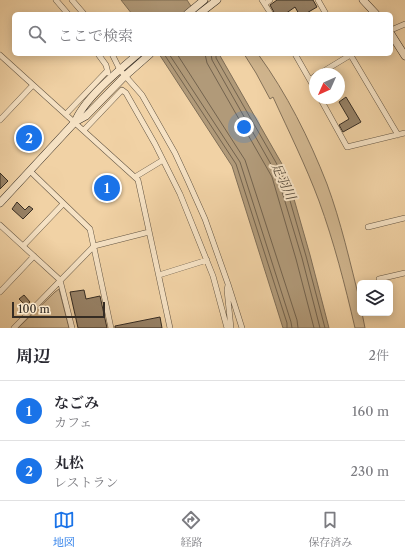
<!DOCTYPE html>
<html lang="ja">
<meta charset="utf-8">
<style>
:root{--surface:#fff;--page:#f2f2f3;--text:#2b2b33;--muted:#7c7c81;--line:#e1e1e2;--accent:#1a73e8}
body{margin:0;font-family:"Libre Caslon Text","Noto Serif JP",serif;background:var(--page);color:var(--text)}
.controls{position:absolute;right:12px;bottom:12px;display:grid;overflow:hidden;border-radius:6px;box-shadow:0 2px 10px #0003}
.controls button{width:36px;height:36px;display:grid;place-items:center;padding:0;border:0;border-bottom:1px solid var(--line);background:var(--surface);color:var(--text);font:20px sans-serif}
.compass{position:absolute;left:309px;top:68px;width:36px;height:36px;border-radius:50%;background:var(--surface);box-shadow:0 2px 10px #0003;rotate:225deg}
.scale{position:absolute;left:12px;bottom:10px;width:93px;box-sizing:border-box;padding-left:4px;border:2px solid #352c23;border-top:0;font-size:11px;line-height:14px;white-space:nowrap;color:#352c23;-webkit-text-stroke:3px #f6e2c4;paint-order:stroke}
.you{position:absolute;left:244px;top:127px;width:14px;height:14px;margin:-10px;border:3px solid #fff;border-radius:50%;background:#1a73e8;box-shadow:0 0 0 6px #1a73e833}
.badge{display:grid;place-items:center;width:26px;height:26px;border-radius:50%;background:var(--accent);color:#fff;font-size:13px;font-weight:700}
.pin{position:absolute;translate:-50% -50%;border:2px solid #fff;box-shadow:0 1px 4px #0006}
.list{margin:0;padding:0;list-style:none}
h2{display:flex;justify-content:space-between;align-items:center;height:52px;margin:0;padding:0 16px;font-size:17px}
h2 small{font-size:13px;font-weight:400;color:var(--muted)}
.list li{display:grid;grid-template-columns:26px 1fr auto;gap:12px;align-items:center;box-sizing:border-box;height:60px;padding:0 16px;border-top:1px solid var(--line)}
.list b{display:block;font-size:15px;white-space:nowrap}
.list p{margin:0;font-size:13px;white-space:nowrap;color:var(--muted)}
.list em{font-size:13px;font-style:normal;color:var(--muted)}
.icon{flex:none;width:22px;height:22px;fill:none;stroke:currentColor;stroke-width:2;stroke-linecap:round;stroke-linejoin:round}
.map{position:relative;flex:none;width:405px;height:328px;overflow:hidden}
.search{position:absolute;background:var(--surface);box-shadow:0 2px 10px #0003;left:12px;right:12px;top:12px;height:44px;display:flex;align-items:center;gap:10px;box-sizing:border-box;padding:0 14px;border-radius:6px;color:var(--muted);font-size:15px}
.sheet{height:172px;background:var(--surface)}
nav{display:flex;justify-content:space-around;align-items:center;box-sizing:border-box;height:56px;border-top:1px solid var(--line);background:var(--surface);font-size:11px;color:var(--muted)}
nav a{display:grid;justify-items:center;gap:2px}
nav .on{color:var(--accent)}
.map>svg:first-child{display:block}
</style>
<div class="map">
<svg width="405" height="328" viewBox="0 0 405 328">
<rect width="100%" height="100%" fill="#f1d2a5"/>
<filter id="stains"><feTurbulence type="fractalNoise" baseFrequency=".005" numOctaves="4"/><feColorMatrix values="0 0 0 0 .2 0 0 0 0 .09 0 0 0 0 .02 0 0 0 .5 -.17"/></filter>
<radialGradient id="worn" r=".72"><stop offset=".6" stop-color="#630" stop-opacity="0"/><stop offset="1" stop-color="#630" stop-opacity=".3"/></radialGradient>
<!-- green -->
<path fill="#d1b68f" stroke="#837159" d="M244,54H258C287,94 309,138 327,184C341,222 350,262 360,302V313H362L365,328H355C345,285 334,242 319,201C306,166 289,132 273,97L270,99L256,73Z
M59,289L69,328H18L55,292Z"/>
<!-- water -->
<path fill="#b19a79" stroke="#7f6e57" d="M121,0H187L196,14H132Z
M159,54H219L286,171L310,255L329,328H283L232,166Z"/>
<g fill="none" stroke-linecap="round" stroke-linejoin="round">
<!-- shore -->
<path stroke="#73634e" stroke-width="1" d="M164,54L236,164L287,323V328
M169,54L240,162L291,322L292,328
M177,54L245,160L297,320L298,328
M205,54L207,63L272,177L296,259L314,328
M211,54L212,60L277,175L302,258L320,328
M216,54V58L282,173L306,256L325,328"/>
</g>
<!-- building -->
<path fill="#978267" stroke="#352c23" d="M277,0H313L317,7L305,14H299L295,7L285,14H275L270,5Z
M346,97L361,122L343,132L339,125L349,119L339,102Z
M26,125L43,142L37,148H29L16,136Z
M0,173L8,181L0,189Z
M109,183L113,187L106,195L101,191Z
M17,202L25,210L29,206L33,209L23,219L12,209Z
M84,290L86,299L100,296L107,328H78L70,292Z
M24,295L30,302L26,306L19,299Z
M160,317L162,328H115V326Z"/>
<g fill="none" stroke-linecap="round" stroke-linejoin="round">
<defs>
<path id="street" d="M56,0L68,14
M72,0L84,14
M262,0L271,14
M318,0L326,14
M265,4L270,0
M391,30L405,24
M98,54L106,65L108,73
M112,54L120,70L142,95L175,153L188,181L205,219L228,284L242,328
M295,54L315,89
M350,54L398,135
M0,55L138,180L170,328
M319,74L352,54
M310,80L315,76
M320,98L347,147L405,133
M66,114L107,71
M0,120L33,85
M84,130L122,90L126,93L155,144L180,194L213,276L227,328
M30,171L90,229L111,328
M135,177L163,160
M0,225L60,280L72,328
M368,227L405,218
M23,246L63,204
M159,275L207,260
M379,279L405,273
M228,285L227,290L231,328
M0,292L34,256
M14,328L94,246L149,232"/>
<path id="secondary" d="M363,0L376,14
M187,14L204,0
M199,14L217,0
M391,34L405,56
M75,122C84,99 118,71 138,54
M0,203L75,122L86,116L125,76L150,54"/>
</defs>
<!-- street casing -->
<use href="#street" stroke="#645644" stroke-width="6"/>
<!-- secondary casing -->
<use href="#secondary" stroke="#352c23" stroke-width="8"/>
<!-- street -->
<use href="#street" stroke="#f6e2c4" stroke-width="5"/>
<!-- secondary -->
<use href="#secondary" stroke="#f6e2c4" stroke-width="7"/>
</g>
<g text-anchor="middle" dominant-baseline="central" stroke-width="4" stroke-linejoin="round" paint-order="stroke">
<!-- water labels -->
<g font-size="13" font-style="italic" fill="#544838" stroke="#f6e2c4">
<text transform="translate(284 181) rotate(65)">足羽川</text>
</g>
</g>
<rect width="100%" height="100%" filter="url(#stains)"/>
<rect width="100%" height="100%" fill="url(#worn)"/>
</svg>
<div class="controls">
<button><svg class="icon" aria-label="layers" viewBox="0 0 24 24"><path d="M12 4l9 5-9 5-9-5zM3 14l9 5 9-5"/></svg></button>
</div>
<svg class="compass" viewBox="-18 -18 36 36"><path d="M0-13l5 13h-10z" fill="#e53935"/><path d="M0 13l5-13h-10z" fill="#7c7c81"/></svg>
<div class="scale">100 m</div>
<div class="you"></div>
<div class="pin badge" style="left:107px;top:188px">1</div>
<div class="pin badge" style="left:29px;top:138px">2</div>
<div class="search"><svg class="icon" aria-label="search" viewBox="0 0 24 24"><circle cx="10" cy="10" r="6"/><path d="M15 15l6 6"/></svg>ここで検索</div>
</div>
<section class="sheet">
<h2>周辺<small>2件</small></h2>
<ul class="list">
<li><span class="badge">1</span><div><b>なごみ</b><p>カフェ</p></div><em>160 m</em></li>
<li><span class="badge">2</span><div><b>丸松</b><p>レストラン</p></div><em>230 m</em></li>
</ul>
</section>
<nav>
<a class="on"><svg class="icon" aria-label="map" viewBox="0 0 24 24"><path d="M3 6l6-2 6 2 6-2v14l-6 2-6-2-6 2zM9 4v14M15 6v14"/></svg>地図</a>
<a><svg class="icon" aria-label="directions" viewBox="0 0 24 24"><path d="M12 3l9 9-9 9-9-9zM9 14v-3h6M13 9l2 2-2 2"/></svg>経路</a>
<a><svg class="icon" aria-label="saved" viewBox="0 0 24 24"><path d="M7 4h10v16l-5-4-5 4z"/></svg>保存済み</a>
</nav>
